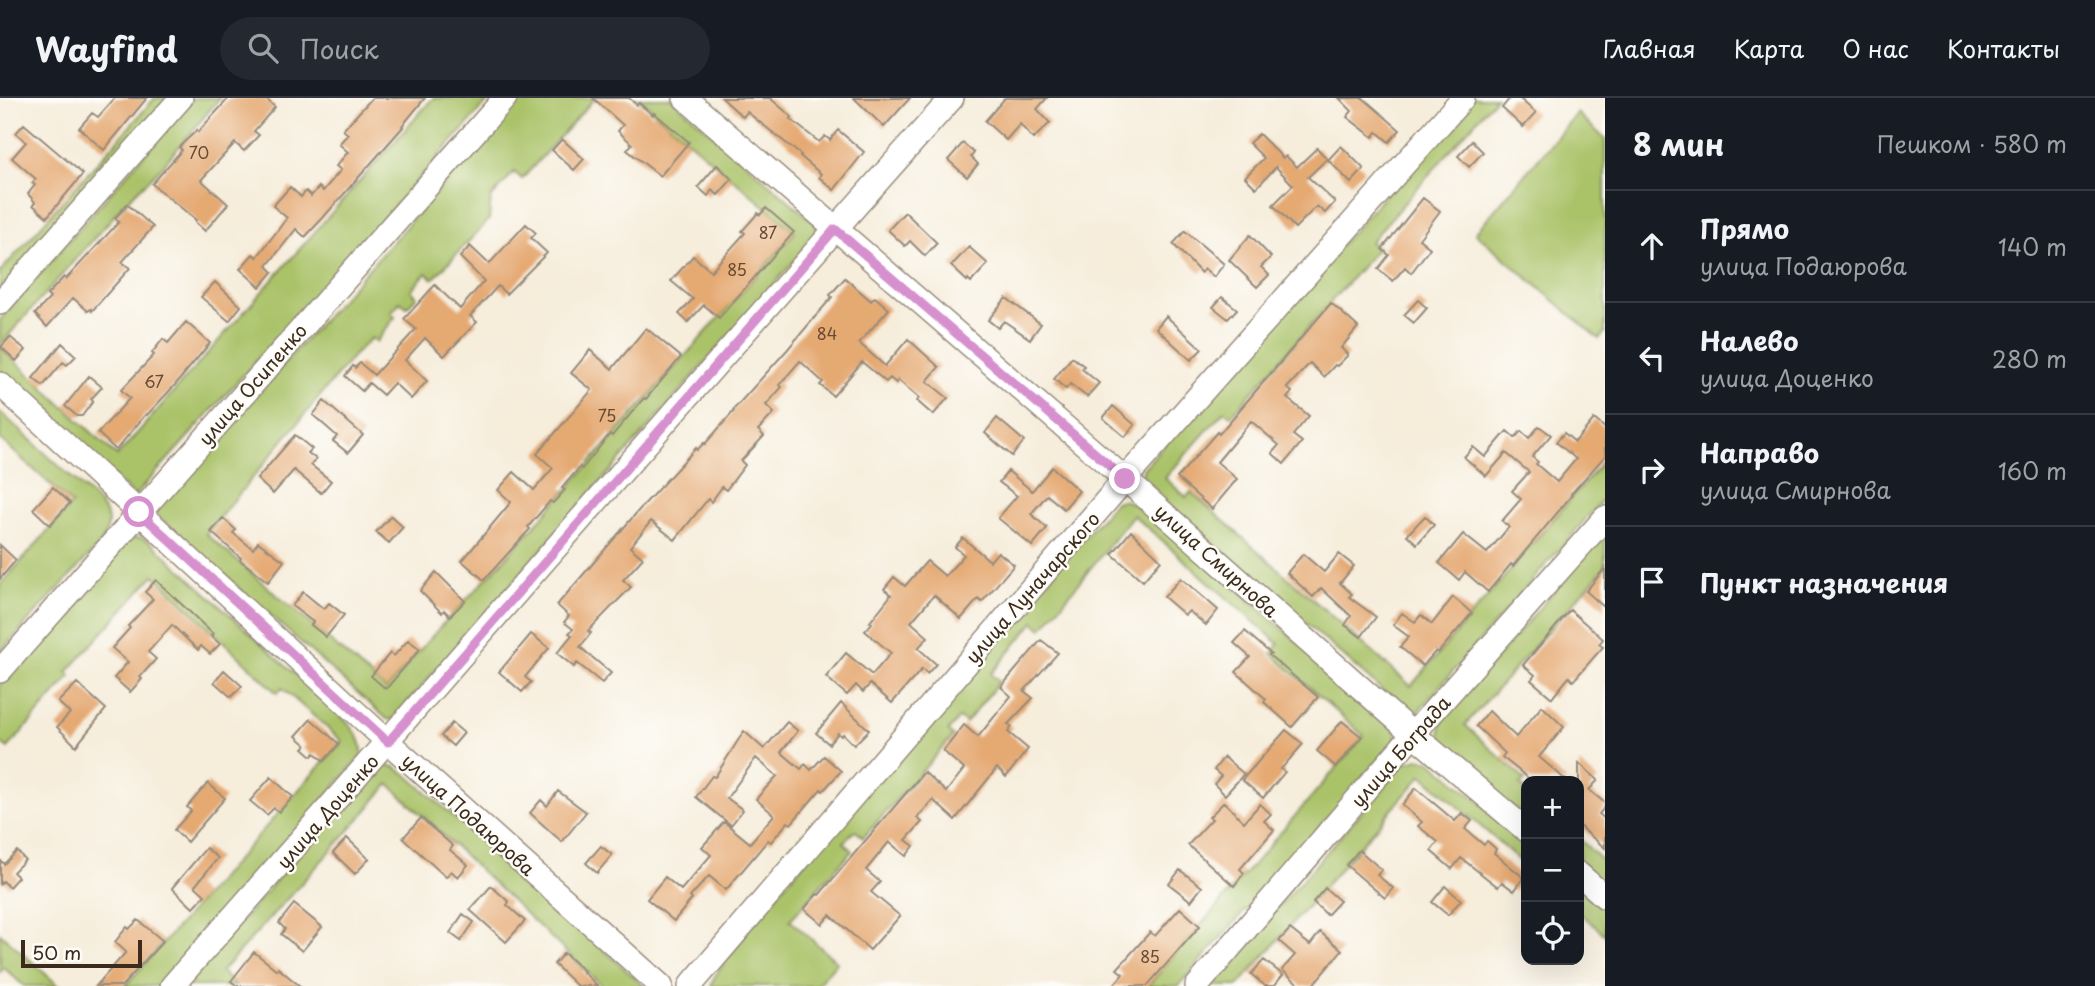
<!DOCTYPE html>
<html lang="ru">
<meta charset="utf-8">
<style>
:root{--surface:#171b24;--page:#242831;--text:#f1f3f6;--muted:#9ea1a6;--line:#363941}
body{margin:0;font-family:"Playpen Sans",sans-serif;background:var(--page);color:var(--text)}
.controls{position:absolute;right:21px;bottom:21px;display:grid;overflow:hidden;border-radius:14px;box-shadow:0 7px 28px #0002}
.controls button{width:63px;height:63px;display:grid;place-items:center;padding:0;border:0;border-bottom:2px solid var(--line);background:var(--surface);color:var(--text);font:35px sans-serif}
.scale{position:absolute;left:21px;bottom:18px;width:121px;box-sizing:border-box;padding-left:7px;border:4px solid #3b2a1e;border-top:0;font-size:19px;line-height:24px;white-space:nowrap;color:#3b2a1e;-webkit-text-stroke:5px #fdfcf7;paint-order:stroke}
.stop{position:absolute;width:21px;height:21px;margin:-16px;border:5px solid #d690ce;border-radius:50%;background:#fff}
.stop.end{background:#d690ce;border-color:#fff;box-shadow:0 2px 7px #0008}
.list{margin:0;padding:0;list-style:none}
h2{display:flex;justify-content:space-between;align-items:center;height:91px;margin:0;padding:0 28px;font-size:30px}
h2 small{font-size:23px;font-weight:400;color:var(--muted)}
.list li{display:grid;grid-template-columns:46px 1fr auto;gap:21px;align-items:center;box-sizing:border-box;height:112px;padding:0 28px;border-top:2px solid var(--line)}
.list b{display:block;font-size:26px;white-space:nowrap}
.list p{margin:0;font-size:23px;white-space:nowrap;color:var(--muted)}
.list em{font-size:23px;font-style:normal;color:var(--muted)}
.icon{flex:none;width:38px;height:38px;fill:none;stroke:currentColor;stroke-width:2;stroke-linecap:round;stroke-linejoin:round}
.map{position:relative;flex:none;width:1605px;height:888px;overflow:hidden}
header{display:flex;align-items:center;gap:42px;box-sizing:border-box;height:98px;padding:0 35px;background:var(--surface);border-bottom:2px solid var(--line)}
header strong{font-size:33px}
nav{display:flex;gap:38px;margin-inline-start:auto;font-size:24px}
.search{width:490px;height:63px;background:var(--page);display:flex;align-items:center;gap:18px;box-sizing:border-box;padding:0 24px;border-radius:38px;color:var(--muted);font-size:26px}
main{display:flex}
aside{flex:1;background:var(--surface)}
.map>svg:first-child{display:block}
</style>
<header>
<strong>Wayfind</strong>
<div class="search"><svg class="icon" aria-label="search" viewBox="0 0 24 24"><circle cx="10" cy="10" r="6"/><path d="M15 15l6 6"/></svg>Поиск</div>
<nav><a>Главная</a><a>Карта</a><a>О нас</a><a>Контакты</a></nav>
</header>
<main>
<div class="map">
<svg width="1605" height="888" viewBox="0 0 1605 888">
<rect width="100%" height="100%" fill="#fdfcf7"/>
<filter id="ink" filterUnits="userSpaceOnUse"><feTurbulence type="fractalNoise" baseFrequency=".0143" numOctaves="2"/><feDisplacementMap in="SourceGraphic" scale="14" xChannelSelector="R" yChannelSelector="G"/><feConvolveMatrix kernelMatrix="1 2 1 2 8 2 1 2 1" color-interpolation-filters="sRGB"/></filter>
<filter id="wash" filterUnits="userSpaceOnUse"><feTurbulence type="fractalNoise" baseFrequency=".00686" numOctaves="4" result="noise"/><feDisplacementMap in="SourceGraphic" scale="28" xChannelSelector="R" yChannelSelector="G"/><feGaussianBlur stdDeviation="1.57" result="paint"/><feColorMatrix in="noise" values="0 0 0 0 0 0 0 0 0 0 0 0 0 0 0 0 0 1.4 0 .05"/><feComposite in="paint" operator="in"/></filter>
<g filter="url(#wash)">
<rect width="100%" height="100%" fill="#f6eddb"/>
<!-- green -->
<path fill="#aac369" stroke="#727644" stroke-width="2" d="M155,0H170L0,194V174Z
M193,0H220L161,70L127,103L0,247V222Z
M433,0H491L135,398L0,277V249L117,358Z
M520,0H595L522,81L514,74L491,100L489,122L433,181L426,175L411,192L417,199L407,209L400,204L391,215L395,219L376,244L371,240L353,258L206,436L386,591L441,528L505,461L795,134L638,0H671L816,126L818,136L392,622L387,621L158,418L157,413L159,407Z
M1471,0H1496L1370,144L1378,150L1231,318L1224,313L1165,380L1186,399L1191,394L1411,588L1605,361V399L1415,617L1409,616L1308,527L1147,389L1142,380L1143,371Z
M1577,15L1605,41V234L1599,241L1475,135Z
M0,314L95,401C110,418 113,426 100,446L0,554V487L72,406L0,341Z
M1122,402L1132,405L1227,482L1394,629L1396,637L1395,644L1178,888H1148L1364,638L1272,556L1279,546L1133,417L1042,531L1034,524L991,576L999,584L966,625L959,620L948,633L953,638L863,740L855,732L844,744L852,753L790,822L837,864L816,888H711L715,878L754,823L1115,404Z
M1605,434V469L1465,627L1525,682L1520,687L1526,693V721L1447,652C1440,640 1438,633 1444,621Z
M131,440H143L153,446L347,624C356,635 363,642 362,657L161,888H125L342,643L282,590L277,595L154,477L67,574L71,578L8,650L0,644V578Z
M1418,661L1431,663L1526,744V768L1422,677L1238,888H1209L1405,665Z
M385,667L395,669L407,677L644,888H602L389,686L345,737L221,874L236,888H185L373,671Z
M1579,741L1605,765V790L1579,767Z
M1579,787L1605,809V837L1579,814Z
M0,835L59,888H24L4,870L0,874Z"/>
<g id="blocks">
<!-- building -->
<path fill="#e5a972" d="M115,0H147L104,52L79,30L92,15L98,19Z
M229,0H265L275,9L254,33L259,37L244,53L235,45L201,82L228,106L205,133L195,124L196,122L152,86L182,52L179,49L197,32L198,34Z
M372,0H425L402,28L403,29L321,122L305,139L296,131L267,168L273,174L260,189L240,171L253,156L257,159L287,120L273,108L290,89L301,99L306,93L311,98L319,89L323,93L341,72L336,68L348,54L339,46L348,36L343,32Z
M593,0H629L637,7L639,5L653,17L654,15L689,44L660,78L627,52L632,46L618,33L623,27Z
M722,0H770L792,19L790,21L819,44L825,38L830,42L838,32L864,54L834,92L819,79L821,76L800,58L801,57L747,14L743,19Z
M854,0H910L884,29Z
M1005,0H1047L1037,11L1050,25L1033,41L1020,26L1006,42L985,23Z
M1339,0H1363L1400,32L1389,44L1377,34L1373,39L1347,19L1352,13Z
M1510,0H1519L1536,15L1523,29L1502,10Z
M24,26L83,76L47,119L33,107L35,104L28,96L35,87L32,85L36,81L12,60L26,44L16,35Z
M1259,36L1283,60L1286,58L1297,69L1317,50L1327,61L1308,79L1335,104L1325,115L1317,108L1295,130L1273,107L1293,87L1276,69L1256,90L1245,79L1264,60L1249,45Z
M562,41L584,61L574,72L552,52Z
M1472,43L1483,54L1469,69L1458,58Z
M963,45L974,55L971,59L978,66L967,79L948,62Z
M1341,48L1364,71L1351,85L1328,62Z
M717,67L732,81L718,97L712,92L708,98L698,89Z
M1423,100L1440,113L1419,141L1430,150L1411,175L1405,169L1393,183L1378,171L1389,157L1382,151Z
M127,106L153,129L122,164L130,170L92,213L91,211L88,213L73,200L47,229L35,216L50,200L47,197L64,179L66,181L119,124L115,120Z
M766,110L794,134L719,220L704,207L688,224L679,216L693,201L671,183L693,158L711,173L745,135L742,133L758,115L760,117Z
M905,114L937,145L925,158L910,143L905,148L888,132Z
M526,126L536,135L531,140L547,155L506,196L498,188L470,218L477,224L444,258L425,240L405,262L427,283L411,301L394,285L383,297L369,285L362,293L345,278L353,268L355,270L360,265L374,277L416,231L404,221L435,187L460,211L484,183L460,159L470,148L489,166Z
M1185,133L1224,166L1214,179L1205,171L1201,175L1173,146Z
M1250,137L1271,159L1261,169L1269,177L1257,189L1229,162Z
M969,149L988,166L971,184L968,181L967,183L951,168Z
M845,180L871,203L875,199L889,211L859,245L885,268L908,241L939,269L927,283L948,300L933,317L917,303L919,300L898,282L896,285L890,280L886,284L862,264L833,298L820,287L823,284L800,263L779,287L782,289L766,307L774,315L758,332L764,338L741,363L745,367L726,392L722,389L711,404L708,401L675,442L651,423L630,449L643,460L623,482L631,489L588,533L591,535L580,549L611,575L602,585L577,565L574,569L557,555L572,537L569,535L573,531L564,524L569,518L557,507L639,412L696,350L697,352L704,345L705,346L734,313L733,312L787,252L832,199L830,197Z
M215,184L241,208L229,223L201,199Z
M1222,199L1237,211L1228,221L1213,209Z
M1006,200L1041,226L1030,241L1004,223L998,230L988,222Z
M1418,202L1427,210L1414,225L1404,217Z
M1331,205L1358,229L1341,250L1348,257L1337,268L1335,267L1324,279L1310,265L1287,290L1292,294L1287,300L1309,318L1293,337L1302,344L1284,366L1272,355L1279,347L1251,323L1217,364L1237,381L1212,411L1177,380L1217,334L1219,336Z
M1166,218L1202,251L1191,262L1156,230Z
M186,224L210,245L175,287L147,317L146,316L116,352L98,335L130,300L121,292L154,257L152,255L163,241L168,245Z
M646,230L681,259L646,301L644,300L612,338L610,336L582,371L580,369L562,390L565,392L553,405L550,403L528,429L530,431L484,482L462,463L511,404L498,392L514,374L534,392L553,370L537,356L592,292L571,275L590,252L612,271Z
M10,239L26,252L16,263L1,249Z
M62,245L76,258L67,267L63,264L43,288L33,280Z
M1072,259L1084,268L1082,271L1099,285L1087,299L1070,286L1066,291L1054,281Z
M89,278L102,289L91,301L93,303L82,318H77L65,308Z
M324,303L363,337L348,355L333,343L337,338L313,317Z
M1113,308L1135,327L1125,339L1103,320Z
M997,320L1024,343L1012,358L985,335Z
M1594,321L1605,330V358L1571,396L1572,397L1513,468L1511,466L1488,494L1465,474L1459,482L1439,465L1463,436L1487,455L1509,429L1502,423L1521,401L1512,393L1529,374L1506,355L1486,378L1464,359L1473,349L1485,359L1507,333L1515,340L1521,333L1529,340L1539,328L1551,337L1532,359L1538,364L1536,366L1557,384L1576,361L1556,344L1564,335L1575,344Z
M295,337L312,351L308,355L316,361L311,367L331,383L321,395L294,372L273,396L257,381Z
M1052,369L1079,393L1064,411L1047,397L1031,416L1047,430L1032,448L998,420L1017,398L999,384L1008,373L1032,393Z
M53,389L70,405L50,427L33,411Z
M391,418L403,429L389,445L376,434Z
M1425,418L1434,427L1417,446L1407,437Z
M223,420L236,432L233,435L253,451L258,444L284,463L268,484L240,462L241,460L211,434Z
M1131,433L1161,462L1143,483L1112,456Z
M963,440L990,463L998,454L1014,467L982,504L978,501L961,521L934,497L911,524L928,539L918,550L936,566L927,576L922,571L892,605L870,586L863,594L856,587L847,597L826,579L846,555L872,577L891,555L865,533L872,525L870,524L891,497L884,491L894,479L905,488L927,463L945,478L964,457L955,449Z
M0,447L16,462L0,481Z
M1303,456L1324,474L1339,456L1354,468L1340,485L1352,496L1349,499L1376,519L1361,539L1345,527L1351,518L1321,490L1313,499L1287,475Z
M1605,470V510L1586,493Z
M436,474L465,503L450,518L444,512L442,515L420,493Z
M1181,480L1218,512L1206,527L1189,513L1185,517L1164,499Z
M156,482L213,536L211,538L220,546L210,556L201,548L198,552L172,527L148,554L156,561L140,579L142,581L130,594L114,580L128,564L112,550L130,530L128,528L153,501L145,494Z
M303,494L324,511L329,505L344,517L326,539L311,527L313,524L292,508Z
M1453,499L1472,515L1438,555L1436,553L1423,568L1400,549L1409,539L1393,527L1402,515L1415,524L1421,517L1432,526Z
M1570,512L1603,541L1599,546L1603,549L1573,583L1569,579L1552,600L1531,582L1535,577L1523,567Z
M1245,533L1271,556L1269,557L1318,599L1292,629L1264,604L1266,601L1236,574L1250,559L1234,545Z
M531,536L549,550L525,579L531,584L522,594L499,574Z
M408,542L420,551L386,591L371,578L390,555L394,558Z
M1041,542L1058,555L1024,593L1033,600L1008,626L1012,629L1008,634L1028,651L1006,679L997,670L955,722L933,702L917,720L922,724L906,742L914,748L906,758L889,744L866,772L880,784L871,794L900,818L870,852L830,817L822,826L804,811L817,796L819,797L924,674L946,694L964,671L943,653L964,627L978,639L1011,598L1001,589Z
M224,572L242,588L231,599L214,584Z
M77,585L106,611L76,648L57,629L70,615L58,604Z
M841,605L869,632L854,647L843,636L841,638L838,635L829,646L816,635Z
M1542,608L1564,629L1539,659L1567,683H1532L1502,659L1505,655L1476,628L1489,613L1516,639Z
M311,621L339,646L324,663L315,655L312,658L303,650L306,647L296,638Z
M1342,623L1362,639L1336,669L1317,653Z
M787,624L798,633L781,654L801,671L805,666L811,672L824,658L841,673L823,693L821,691L791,726L788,724L771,744L768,742L726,792L709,778L690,799L692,801L674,823L647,801L665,779L681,792L711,757L702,749L724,724L750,745L774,717L756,701L777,678L756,660L727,700L743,712L731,727L696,699L712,678L715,679L744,633L764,651Z
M452,625L464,635L453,648L441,638Z
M1286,632L1303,646L1281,671L1285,674L1263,700L1242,682Z
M1224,659L1244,676L1225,697L1214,686L1221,678L1214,672Z
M1579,665L1598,682L1589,692L1605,705V709L1599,716L1605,721V750L1579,728Z
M271,679L293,699L279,714L274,710L267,717L250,703Z
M208,685L225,700L187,744L174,732L191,713L187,709Z
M1416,690L1455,723L1462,715L1472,723L1465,731L1484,747L1487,743L1496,751L1494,755L1524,780L1514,793L1502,784L1498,789L1461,760L1452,771L1431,753L1438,744L1418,728L1422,724L1402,707Z
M558,693L586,714L562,744L530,715L541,702L547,708Z
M1224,704L1244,724L1260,706L1271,716L1264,723L1274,732L1240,771L1244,775L1234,788L1188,747L1212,721L1209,719Z
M421,720L453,748L450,752L468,767L458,779L451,773L446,779L403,740Z
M347,740L369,761L355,776L333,755Z
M601,748L612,757L597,775L586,765Z
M206,750L218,760L195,788L205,797L193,810L172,790Z
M1359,752L1382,772L1377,777L1393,790L1385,800L1346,767Z
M17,753L25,762L13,774L18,779L9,789L3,783L0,786V762L4,766Z
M1180,772L1202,789L1191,803L1169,786Z
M491,788L509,804L507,807L525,823L506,844L470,812Z
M1445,788L1461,802L1448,817L1432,804Z
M1325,790L1340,803L1327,817L1313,804Z
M294,806L322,829L302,853L281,836L285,831L279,825Z
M1180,810L1200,828L1147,888H1113L1123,876L1117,871L1150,834L1155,838Z
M463,816L474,824L461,843L450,835Z
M138,822L163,843L122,888H96L126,854L115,844L127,829L129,831Z
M1290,831L1310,847L1320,834L1342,852L1312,888H1301L1282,872L1295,857L1279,843Z
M254,854L277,872L278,870L300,888H237L231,883Z
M564,855L584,873L583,874L598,888H577L554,866Z
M1264,862L1283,877L1274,888H1265L1251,876Z"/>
</g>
</g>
<g filter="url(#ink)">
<use href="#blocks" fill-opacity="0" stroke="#988c7c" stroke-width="2"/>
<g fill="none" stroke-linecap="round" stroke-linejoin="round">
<defs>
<path id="minor" d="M685,0L1125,381L1413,636L1526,732
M0,205L181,0
M0,286L388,644L661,888
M0,573L505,0
M1579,776L1605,799
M172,888C433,593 689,293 952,0
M690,888L1125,381L1463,0
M1197,888L1413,636L1605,420"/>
</defs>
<!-- minor casing -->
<use href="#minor" stroke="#988c7c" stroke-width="26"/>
<!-- minor -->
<use href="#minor" stroke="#fff" stroke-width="23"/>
</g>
</g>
<g fill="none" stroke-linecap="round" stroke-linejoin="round" filter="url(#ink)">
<!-- route -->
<path stroke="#d690ce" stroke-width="9" d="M139,414L388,644L835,131L1125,381"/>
</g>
<g text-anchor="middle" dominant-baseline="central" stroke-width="5" stroke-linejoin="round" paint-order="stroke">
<!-- number labels -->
<g font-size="16" fill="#664a33">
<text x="199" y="54">70</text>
<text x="768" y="134">87</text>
<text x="737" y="171">85</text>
<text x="827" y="235">84</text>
<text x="154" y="283">67</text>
<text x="607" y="317">75</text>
<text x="1150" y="858">85</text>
</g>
<!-- street labels -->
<g font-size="19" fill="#3b2a1e" stroke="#fdfcf7">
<text transform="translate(252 286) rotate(-49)">улица Осипенко</text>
<text transform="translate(1217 462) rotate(42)">улица Смирнова</text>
<text transform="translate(1032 489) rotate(-49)">улица Луначарского</text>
<text transform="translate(1400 653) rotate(-49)">улица Бограда</text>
<text transform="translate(327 713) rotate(-49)">улица Доценко</text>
<text transform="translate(469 716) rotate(42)">улица Подаюрова</text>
</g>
</g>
</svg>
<div class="controls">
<button>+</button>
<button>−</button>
<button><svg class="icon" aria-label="locate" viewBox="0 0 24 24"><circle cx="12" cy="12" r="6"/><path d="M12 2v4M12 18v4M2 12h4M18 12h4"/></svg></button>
</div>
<div class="scale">50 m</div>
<div class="stop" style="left:139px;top:414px"></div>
<div class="stop end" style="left:1125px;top:381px"></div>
</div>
<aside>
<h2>8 мин<small>Пешком · 580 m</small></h2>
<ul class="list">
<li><svg class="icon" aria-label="ahead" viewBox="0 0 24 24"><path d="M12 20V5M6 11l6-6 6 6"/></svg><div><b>Прямо</b><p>улица Подаюрова</p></div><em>140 m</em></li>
<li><svg class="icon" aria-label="left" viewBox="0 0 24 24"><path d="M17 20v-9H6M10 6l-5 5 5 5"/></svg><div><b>Налево</b><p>улица Доценко</p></div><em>280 m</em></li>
<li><svg class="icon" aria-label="right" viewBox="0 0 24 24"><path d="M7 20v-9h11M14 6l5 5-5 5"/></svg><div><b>Направо</b><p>улица Смирнова</p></div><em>160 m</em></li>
<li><svg class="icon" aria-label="arrive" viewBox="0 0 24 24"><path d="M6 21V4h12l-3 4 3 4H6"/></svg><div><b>Пункт назначения</b></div></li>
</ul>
</aside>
</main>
